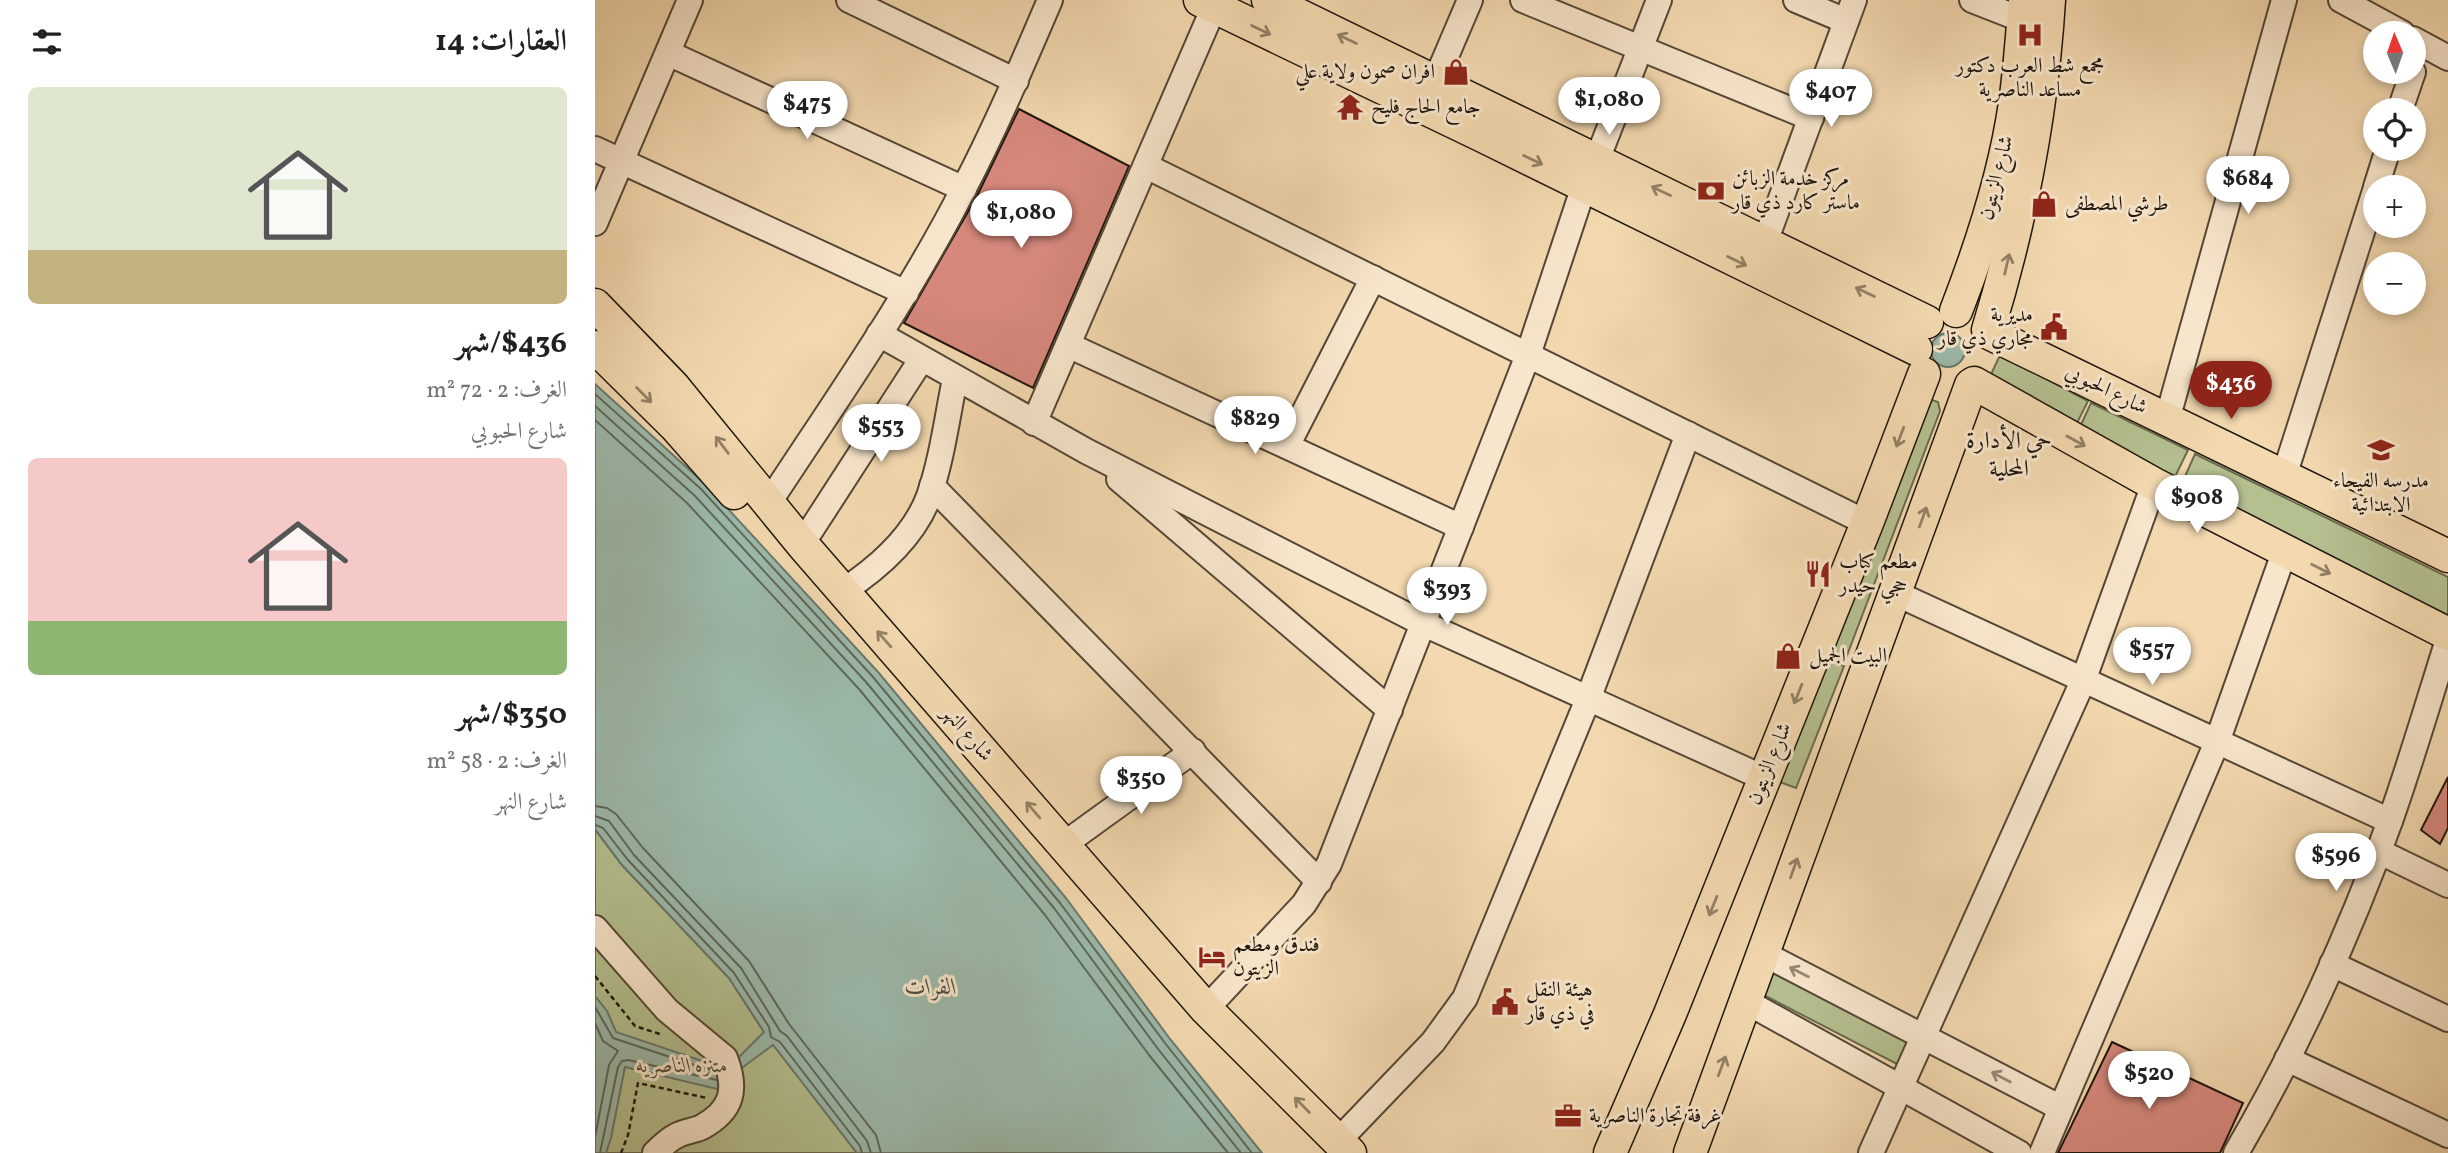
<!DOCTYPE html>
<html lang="ar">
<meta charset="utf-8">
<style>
:root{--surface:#fff;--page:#f6f6f6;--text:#202124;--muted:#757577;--accent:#8f2418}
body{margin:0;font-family:Vollkorn,Amiri,serif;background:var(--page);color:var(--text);direction:rtl;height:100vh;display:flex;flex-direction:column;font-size:26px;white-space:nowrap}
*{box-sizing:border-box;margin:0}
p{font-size:23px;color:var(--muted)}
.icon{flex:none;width:38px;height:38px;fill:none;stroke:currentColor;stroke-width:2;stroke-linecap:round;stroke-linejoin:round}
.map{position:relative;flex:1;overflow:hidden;direction:ltr}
.drawer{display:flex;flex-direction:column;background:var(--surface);width:595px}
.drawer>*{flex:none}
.needle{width:46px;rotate:358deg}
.fabs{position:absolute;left:1768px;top:21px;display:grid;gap:14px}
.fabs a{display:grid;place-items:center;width:63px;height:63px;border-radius:50%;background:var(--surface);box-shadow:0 4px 10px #0003;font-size:35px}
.price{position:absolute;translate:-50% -60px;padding:0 16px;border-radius:24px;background:#fff;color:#222;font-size:23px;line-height:46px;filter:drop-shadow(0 2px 4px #0008)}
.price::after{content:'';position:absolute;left:50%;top:42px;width:21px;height:16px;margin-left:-10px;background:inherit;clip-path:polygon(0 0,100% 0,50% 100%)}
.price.current{background:var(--accent);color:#fff}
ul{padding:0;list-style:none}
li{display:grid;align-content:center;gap:14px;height:371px;padding:0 28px}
li span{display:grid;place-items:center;height:217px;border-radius:10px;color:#555}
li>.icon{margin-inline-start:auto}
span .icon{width:126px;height:126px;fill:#fffc;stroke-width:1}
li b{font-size:30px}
h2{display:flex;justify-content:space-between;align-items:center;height:84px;padding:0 28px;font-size:30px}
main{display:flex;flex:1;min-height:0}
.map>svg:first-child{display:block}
</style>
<main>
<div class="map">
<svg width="1853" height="1153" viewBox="0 0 1853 1153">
<rect width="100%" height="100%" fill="#f4d9b0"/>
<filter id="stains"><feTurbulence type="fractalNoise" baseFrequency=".00286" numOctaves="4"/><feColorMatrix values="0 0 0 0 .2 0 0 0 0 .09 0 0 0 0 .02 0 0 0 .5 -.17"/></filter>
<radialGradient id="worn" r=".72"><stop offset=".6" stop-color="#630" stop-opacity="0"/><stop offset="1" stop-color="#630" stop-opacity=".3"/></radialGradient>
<g fill="#b5c090" stroke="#6a6b4e" stroke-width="2">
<polygon points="1405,355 1493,401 1479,429 1391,385"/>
<polygon points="1334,399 1343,402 1345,411 1251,658 1232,649"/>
<polygon points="1496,403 1593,450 1578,481 1483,431"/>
<polygon points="1600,454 1853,577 1853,615 1587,483"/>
<polygon points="1229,657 1249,666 1201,788 1182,781"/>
<polygon points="0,829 27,865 134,978 169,1032 262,1153 0,1153"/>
<polygon points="1175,964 1316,1033 1304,1065 1161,991"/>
</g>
<g fill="#9cbaab" stroke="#6a786c" stroke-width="2">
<circle cx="1353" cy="350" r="17"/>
<polygon points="0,384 111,485 283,672 471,898 575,1039 667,1153 262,1153 178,1045 140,1073 122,1089 30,1067 16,1138 11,1153 0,1153 0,996 12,1011 21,1032 128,1068 137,1064 169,1032 134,978 27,865 0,829"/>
</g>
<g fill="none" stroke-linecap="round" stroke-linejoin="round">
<g stroke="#5d685c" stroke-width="2">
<polyline points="0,394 106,489 278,677 465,903 570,1043 657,1153"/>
<polyline points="0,406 100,496 271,682 459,908 563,1049 646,1153"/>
<polyline points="0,420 92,503 264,689 450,915 554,1055 633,1153"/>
<polyline points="0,806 12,808 21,814 48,848 154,961 194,1024 281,1135 286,1153"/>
<polyline points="0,816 14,821 39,855 146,968 185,1031 192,1036 272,1141 276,1153"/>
<polyline points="0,825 8,828 33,860 139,973 174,1027 176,1037 185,1042 265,1146 267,1153"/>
<polyline points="0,1007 18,1038 120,1072"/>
<polyline points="0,1023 8,1041 23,1051 14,1065 0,1137"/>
<polyline points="5,1153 23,1067 27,1061 33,1060 122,1080"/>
</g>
</g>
<g fill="#d6887c" stroke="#1e160d" stroke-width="2">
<polygon points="424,109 534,166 438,388 309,323 382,196"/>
<polygon points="1853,777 1853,828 1845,844 1826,830"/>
<polygon points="1517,1042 1648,1103 1625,1153 1463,1153"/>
</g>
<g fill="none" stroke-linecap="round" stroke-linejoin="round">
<defs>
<g id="minor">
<polyline points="254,0 421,81"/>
<polyline points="928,0 1216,118"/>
<polyline points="1201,0 1251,21"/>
<polyline points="1377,0 1428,20"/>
<polyline points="1746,0 1807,33"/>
<polyline points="1818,39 1853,58"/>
<polyline points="73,53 369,189"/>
<polyline points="840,82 875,0"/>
<polyline points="1805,110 1818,72"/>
<polyline points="0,149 311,293"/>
<polyline points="1002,160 1064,0"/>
<polyline points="551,166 1272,523"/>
<polyline points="1781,187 1793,149"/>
<polyline points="0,223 95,0"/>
<polyline points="1170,242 1259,0"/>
<polyline points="284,334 491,451 829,624 1169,778"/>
<polyline points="473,345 866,527"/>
<polyline points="1572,420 1689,0"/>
<polyline points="439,423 619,7"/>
<polyline points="692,446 778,278"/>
<polyline points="1689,476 1780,191"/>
<polyline points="524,479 795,710"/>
<polyline points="337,486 724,882"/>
<path d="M173 504C241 400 313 298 369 188 401 127 428 63 455 0"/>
<polyline points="207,544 326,360"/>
<path d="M248 591C283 568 319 537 334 496 347 459 352 418 360 379"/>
<polyline points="1300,593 1795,821"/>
<polyline points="468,845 598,751"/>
<polyline points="1783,851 1853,885"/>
<path d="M0 928 72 1010 130 1058C142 1089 138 1110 107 1127 99 1131 89 1131 81 1136 73 1140 66 1147 60 1153"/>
<polyline points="1167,953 1466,1108"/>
<polyline points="1737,964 1853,1019"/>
<polyline points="1150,1001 1424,1153"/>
<polyline points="611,1009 709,904 734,864 933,355 989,186"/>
<polyline points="1692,1059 1853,1135"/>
<polyline points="743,1141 838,1042 870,998 993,699 1093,434"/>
<polyline points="1276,1153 1488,681 1559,484"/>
<polyline points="1447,1153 1622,742 1690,550"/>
<path d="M1641 1153C1701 1051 1755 933 1795 821 1816 762 1834 700 1853 640"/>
</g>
<g id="major">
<polyline points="605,0 886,135 1321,349"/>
<polyline points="673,0 1332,322"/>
<polyline points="0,305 79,387 207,544 611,1009 755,1153"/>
<path d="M1361 311C1387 244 1410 174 1420 103 1425 69 1427 34 1430 0"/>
<path d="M1393 330C1426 222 1447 113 1454 0"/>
<polyline points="1396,334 1853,556"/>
<polyline points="0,347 80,426 139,493"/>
<polyline points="1379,383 1559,484 1853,634"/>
<polyline points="1015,1153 1075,1014 1272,523 1329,374"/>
<polyline points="1095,1153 1376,385"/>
</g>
</defs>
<use href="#minor" stroke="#544736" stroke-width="28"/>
<use href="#major" stroke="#1e160d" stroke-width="35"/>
<g stroke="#1e160d" stroke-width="2.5" stroke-dasharray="5 3.5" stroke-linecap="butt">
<polyline points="0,976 40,1026 68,1035"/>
<polyline points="26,1153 33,1135 43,1083 112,1098"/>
</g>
<use href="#minor" stroke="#f8e6cc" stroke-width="24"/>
<use href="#major" stroke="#f4d9b0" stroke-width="32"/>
</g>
<defs><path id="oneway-shaft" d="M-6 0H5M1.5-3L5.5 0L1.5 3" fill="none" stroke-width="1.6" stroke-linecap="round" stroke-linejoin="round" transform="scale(1.75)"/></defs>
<g stroke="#948167">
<use href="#oneway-shaft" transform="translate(666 30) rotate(26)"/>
<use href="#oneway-shaft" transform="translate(752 39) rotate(-154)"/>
<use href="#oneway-shaft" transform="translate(938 160) rotate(26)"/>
<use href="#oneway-shaft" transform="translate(1066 191) rotate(-154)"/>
<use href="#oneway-shaft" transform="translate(1142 261) rotate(26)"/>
<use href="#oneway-shaft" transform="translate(1412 264) rotate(-77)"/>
<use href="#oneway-shaft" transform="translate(1270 292) rotate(-154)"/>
<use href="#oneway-shaft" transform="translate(49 395) rotate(45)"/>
<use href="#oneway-shaft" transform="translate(1305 437) rotate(111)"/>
<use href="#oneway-shaft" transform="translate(1481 441) rotate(29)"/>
<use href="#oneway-shaft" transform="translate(127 445) rotate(-127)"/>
<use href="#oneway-shaft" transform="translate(1328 517) rotate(-70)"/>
<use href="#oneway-shaft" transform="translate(1726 569) rotate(27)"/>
<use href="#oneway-shaft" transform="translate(289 639) rotate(-131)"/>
<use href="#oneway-shaft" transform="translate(1203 694) rotate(112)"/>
<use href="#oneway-shaft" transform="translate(438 810) rotate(-131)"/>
<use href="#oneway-shaft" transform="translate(1199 868) rotate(-70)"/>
<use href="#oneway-shaft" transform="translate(1118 906) rotate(112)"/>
<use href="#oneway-shaft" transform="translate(1127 1066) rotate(-69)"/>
<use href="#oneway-shaft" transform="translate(707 1105) rotate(-135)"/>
</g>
<g stroke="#968876">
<use href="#oneway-shaft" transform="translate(1204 972) rotate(-153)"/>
<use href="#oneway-shaft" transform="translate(1406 1077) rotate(-152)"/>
</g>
<defs>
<symbol id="hospital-bare" viewBox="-9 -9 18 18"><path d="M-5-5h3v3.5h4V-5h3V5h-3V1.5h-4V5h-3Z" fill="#8f2418" stroke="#f8e6cc" stroke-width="2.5" paint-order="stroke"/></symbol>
<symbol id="shop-bare" viewBox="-9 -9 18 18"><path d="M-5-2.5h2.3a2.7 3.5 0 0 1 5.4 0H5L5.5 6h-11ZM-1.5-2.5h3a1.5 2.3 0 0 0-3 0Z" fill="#8f2418" stroke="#f8e6cc" stroke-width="2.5" paint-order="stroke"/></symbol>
<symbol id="temple-bare" viewBox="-9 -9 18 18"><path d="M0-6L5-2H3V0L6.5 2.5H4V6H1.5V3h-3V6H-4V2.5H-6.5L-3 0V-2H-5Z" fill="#8f2418" stroke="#f8e6cc" stroke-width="2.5" paint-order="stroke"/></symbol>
<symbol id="bank-bare" viewBox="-9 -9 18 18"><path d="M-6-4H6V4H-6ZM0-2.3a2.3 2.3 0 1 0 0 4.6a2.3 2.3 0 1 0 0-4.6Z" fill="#8f2418" stroke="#f8e6cc" stroke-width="2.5" paint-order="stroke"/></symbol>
<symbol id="civic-bare" viewBox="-9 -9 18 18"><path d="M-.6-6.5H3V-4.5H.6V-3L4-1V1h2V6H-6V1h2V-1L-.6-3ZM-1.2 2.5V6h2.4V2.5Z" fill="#8f2418" stroke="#f8e6cc" stroke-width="2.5" paint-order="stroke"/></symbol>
<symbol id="school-bare" viewBox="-9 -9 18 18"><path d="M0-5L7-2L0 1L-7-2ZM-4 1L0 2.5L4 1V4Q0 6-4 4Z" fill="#8f2418" stroke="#f8e6cc" stroke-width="2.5" paint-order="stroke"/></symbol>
<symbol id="restaurant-bare" viewBox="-9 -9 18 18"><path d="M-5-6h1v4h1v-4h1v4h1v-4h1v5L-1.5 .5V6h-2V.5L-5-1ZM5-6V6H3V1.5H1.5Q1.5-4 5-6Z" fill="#8f2418" stroke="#f8e6cc" stroke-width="2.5" paint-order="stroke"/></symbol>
<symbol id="hotel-bare" viewBox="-9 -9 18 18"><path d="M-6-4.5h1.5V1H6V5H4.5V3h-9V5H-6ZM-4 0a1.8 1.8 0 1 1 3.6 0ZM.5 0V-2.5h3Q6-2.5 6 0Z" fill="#8f2418" stroke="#f8e6cc" stroke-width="2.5" paint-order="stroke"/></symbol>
<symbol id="office-bare" viewBox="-9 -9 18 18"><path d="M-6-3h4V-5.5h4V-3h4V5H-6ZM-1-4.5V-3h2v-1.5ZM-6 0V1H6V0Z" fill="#8f2418" stroke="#f8e6cc" stroke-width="2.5" paint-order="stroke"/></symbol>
</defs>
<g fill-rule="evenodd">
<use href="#hospital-bare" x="1416" y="16" width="38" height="38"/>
<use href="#shop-bare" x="842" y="53" width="38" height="38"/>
<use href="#temple-bare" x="736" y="88" width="38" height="38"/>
<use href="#bank-bare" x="1097" y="172" width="38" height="38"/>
<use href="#shop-bare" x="1430" y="185" width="38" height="38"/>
<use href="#civic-bare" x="1440" y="308" width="38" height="38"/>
<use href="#school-bare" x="1767" y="431" width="38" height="38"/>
<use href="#restaurant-bare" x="1204" y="555" width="38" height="38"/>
<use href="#shop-bare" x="1174" y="637" width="38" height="38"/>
<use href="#hotel-bare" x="598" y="938" width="38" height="38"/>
<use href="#civic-bare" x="891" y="983" width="38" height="38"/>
<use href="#office-bare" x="954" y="1097" width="38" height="38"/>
</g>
<g text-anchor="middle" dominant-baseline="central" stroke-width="6" stroke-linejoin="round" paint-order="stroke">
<g font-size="21" fill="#1e160d" stroke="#f8e6cc" text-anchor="start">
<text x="1435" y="66" text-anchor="middle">مجمع شط العرب دكتور<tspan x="1435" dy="24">مساعد الناصرية</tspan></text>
<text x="840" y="72" text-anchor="end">افران صمون ولاية علي</text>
<text x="776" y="107">جامع الحاج فليح</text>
<text x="1137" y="179">مركز خدمة الزبائن<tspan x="1137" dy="24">ماستر كارد ذي قار</tspan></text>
<text x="1470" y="204">طرشي المصطفى</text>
<text x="1438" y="315" text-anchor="end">مديرية<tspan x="1438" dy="24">مجاري ذي قار</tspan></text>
<text x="1786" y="481" text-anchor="middle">مدرسه الفيحاء<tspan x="1786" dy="24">الابتدائية</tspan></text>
<text x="1244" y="562">مطعم كباب<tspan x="1244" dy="24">حجي حيدر</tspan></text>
<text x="1214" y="656">البيت الجميل</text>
<text x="638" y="945">فندق ومطعم<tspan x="638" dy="24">الزيتون</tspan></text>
<text x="931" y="990">هيئة النقل<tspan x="931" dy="24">في ذي قار</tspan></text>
<text x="994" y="1116">غرفة تجارة الناصرية</text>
</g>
<g font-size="21" fill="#1e160d" stroke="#f8e6cc">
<text transform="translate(1402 178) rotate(-76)">شارع الزيتون</text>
<text transform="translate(1511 390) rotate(26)">شارع الحبوبي</text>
<text transform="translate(372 734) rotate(49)">شارع النهر</text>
<text transform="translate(1175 764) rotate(-68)">شارع الزيتون</text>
</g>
<g font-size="21" font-style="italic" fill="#53523b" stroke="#f8e6cc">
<text x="87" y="1066">متنزه الناصريه</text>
</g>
<g font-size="23" font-style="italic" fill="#4a4f44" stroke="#f8e6cc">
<text x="336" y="988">الفرات</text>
</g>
<g font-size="24" fill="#1e160d" stroke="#f8e6cc">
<text x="1414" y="442">حي الأدارة<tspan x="1414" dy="28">المحلية</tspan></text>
</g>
</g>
<rect width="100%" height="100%" filter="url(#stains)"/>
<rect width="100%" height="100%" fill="url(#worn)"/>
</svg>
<div class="fabs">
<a><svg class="needle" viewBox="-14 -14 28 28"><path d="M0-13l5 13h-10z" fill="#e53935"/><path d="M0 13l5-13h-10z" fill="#757577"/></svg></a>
<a><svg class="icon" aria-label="locate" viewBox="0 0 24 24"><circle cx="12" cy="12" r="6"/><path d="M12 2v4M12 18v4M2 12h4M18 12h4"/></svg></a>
<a>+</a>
<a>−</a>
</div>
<b class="price" style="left:1236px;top:129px">$407</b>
<b class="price" style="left:1014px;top:137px">$1,080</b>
<b class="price" style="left:212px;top:141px">$475</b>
<b class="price" style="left:1653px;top:216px">$684</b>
<b class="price" style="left:426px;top:250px">$1,080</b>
<b class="price current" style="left:1636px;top:421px">$436</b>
<b class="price" style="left:660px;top:456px">$829</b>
<b class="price" style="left:286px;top:464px">$553</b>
<b class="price" style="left:1602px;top:535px">$908</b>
<b class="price" style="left:852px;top:627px">$393</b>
<b class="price" style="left:1557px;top:687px">$557</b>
<b class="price" style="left:546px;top:816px">$350</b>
<b class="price" style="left:1741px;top:893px">$596</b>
<b class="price" style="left:1554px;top:1111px">$520</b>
</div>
<section class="drawer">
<h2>العقارات: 14<svg class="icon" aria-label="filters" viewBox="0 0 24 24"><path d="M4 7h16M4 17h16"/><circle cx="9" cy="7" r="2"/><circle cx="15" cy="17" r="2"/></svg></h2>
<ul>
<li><span style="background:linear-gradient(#dfe7d0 75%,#c2b280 0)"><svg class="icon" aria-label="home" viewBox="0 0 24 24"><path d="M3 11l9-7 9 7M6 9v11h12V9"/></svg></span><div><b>$436/شهر</b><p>الغرف: 2 · 72 m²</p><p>شارع الحبوبي</p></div></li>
<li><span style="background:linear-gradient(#f6c9c9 75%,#8fb573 0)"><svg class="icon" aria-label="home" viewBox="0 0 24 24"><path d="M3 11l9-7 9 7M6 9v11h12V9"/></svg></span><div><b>$350/شهر</b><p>الغرف: 2 · 58 m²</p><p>شارع النهر</p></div></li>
</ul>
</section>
</main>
